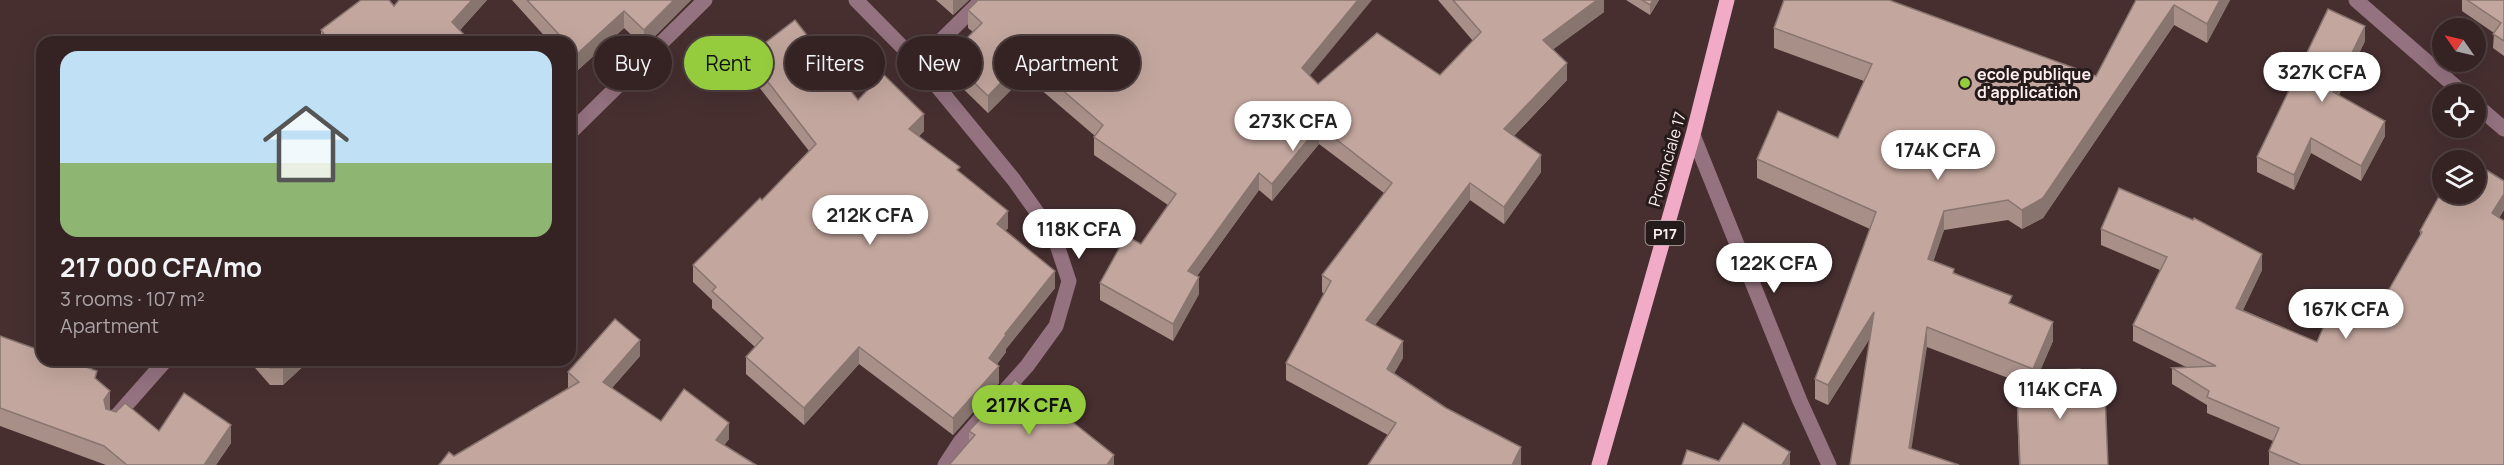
<!DOCTYPE html>
<meta charset="utf-8">
<style>
:root{--surface:#352324;--page:#3d2b2c;--text:#f1f3f6;--muted:#aaa4a6;--line:#4f4041;--accent:#94cc3d}
body{margin:0;font-family:Manrope,sans-serif;background:var(--page);color:var(--text);height:100vh;display:flex;flex-direction:column;font-size:22px;white-space:nowrap}
*{box-sizing:border-box;margin:0}
p{font-size:20px;color:var(--muted)}
.icon{flex:none;width:33px;height:33px;fill:none;stroke:currentColor;stroke-width:2;stroke-linecap:round;stroke-linejoin:round}
.map{position:relative;flex:1;overflow:hidden}
.side{position:absolute;left:36px;top:36px;width:540px;height:330px;display:flex;flex-direction:column;background:var(--surface);border-radius:18px;box-shadow:0 6px 24px #0002,0 0 0 2px var(--line)}
.side>*{flex:none}
.hud{position:absolute;left:594px;top:36px;width:570px;height:54px;display:flex;gap:12px}
.needle{width:39px;rotate:304deg}
.buttons{position:absolute;left:2432px;top:18px;display:grid;gap:12px}
.buttons a{display:grid;place-items:center;width:54px;height:54px;border-radius:50%;background:var(--surface);box-shadow:0 6px 24px #0002,0 0 0 2px var(--line);font-size:30px}
.price{position:absolute;translate:-50% -51px;padding:0 14px;border-radius:21px;background:#fff;color:#222;font-size:20px;line-height:39px;filter:drop-shadow(0 2px 3px #0008)}
.price::after{content:'';position:absolute;left:50%;top:36px;width:18px;height:14px;margin-left:-9px;background:inherit;clip-path:polygon(0 0,100% 0,50% 100%)}
.price.active{background:var(--accent);color:#111}
ul{padding:0;list-style:none}
li{display:grid;align-content:center;gap:12px;height:318px;padding:0 24px}
li span{display:grid;place-items:center;height:186px;border-radius:18px;color:#555}
li>.icon{margin-inline-start:auto}
span .icon{width:108px;height:108px;fill:#fffc;stroke-width:1}
li b{font-size:26px}
.tag{padding:0 21px;border-radius:27px;background:var(--surface);box-shadow:0 6px 24px #0002,0 0 0 2px var(--line);font-size:21px;line-height:54px}
.tag.active{background:var(--accent);color:#111}
.map>svg:first-child{display:block}
</style>
<div class="map">
<svg width="2504" height="465" viewBox="0 0 2504 465">
<rect width="100%" height="100%" fill="#472f30"/>
<g fill="none" stroke-linecap="round" stroke-linejoin="round">
<g stroke="#94727f" stroke-width="15">
<polyline points="856,0 918,63 1014,180 1054,236 1069,281 1056,326 1027,366 1001,395"/>
<polyline points="2356,0 2464,94"/>
<polyline points="918,63 982,0"/>
<polyline points="2475,104 2504,129"/>
<polyline points="570,133 705,0"/>
<polyline points="1693,135 1800,401 1829,465"/>
<polyline points="113,420 166,360"/>
<polyline points="945,465 960,442 981,418"/>
</g>
<polyline stroke="#f1abc6" stroke-width="15" points="1599,465 1693,135 1727,0"/>
</g>
<g fill="#a89088">
<polygon points="487,0 460,30 471,42 321,42 321,30 394,6"/>
<polygon points="512,0 691,0 644,47 624,28 577,71 570,63 570,42 550,42"/>
<polygon points="936,0 969,0 953,15"/>
<polygon points="1438,0 1604,0 1604,12 1553,49 1567,80 1514,136 1541,172 1504,224 1470,200 1375,325 1403,358 1394,373 1446,408 1388,435 1286,380 1286,363 1324,294 1322,292 1322,275 1384,193 1319,144 1272,201 1259,190 1197,276 1199,294 1173,341 1100,300 1100,283 1141,244 1168,205 1094,155 1094,137 1095,136 1025,76 988,113 948,74 948,57 973,32 968,28 968,10 1310,76 1318,84 1440,75 1473,41"/>
<polygon points="1626,0 1659,0 1650,15"/>
<polygon points="2136,0 2230,0 2207,43 2174,25 2043,218 2022,229 2008,220 1944,230 1933,261 2012,304 2053,341 2040,370 2081,396 2108,465 2019,465 2016,381 1927,347 1850,465 1870,338 1828,405 1815,399 1815,379 1870,229 1757,178 1757,159 1838,138 1864,81 1774,48 1774,28 2096,76"/>
<polygon points="2462,0 2504,0 2504,56 2493,48 2494,33 2462,11"/>
<polygon points="2365,41 2339,95 2385,136 2361,181 2311,153 2294,190 2257,172 2257,157"/>
<polygon points="748,56 858,100 924,131 919,136 960,172 1008,228 1005,231 1055,288 1006,349 1006,352 997,364 999,383 953,435 859,364 804,425 746,374 746,357 755,347 712,308 712,300 693,282 693,265 762,200 809,151 748,73"/>
<polygon points="2504,210 2499,218 2504,465 2269,465 2269,451 2273,441 2207,413 2207,405 2172,384 2172,368 2186,367 2133,341 2133,325 2160,270 2101,245 2101,229 2262,270 2243,310 2317,342 2372,319 2420,236 2420,231"/>
<polygon points="0,336 97,381 110,409 109,410 159,431 231,443 216,465 106,465 0,426"/>
<polygon points="640,356 612,388 661,421 729,439 724,445 568,388 568,372"/>
<polygon points="248,360 310,360 283,385 270,385"/>
<polygon points="969,431 1114,465 969,442"/>
</g>
<g fill="#88756f">
<polygon points="472,0 487,0 452,39 452,22"/>
<polygon points="674,0 691,0 644,47 644,30"/>
<polygon points="953,0 969,0 953,15"/>
<polygon points="1358,0 1372,0 1302,85 1302,68"/>
<polygon points="1597,0 1604,0 1604,12 1543,57 1543,40"/>
<polygon points="1653,0 1659,0 1650,15 1650,5"/>
<polygon points="2220,0 2230,0 2207,43 2207,24"/>
<polygon points="2174,5 2174,25 2043,218 2022,229 2022,210"/>
<polygon points="624,11 624,28 577,71 577,54"/>
<polygon points="2365,26 2365,41 2333,107 2333,92"/>
<polygon points="1025,58 1025,76 988,113 988,96"/>
<polygon points="1567,63 1567,80 1504,146 1504,129"/>
<polygon points="924,114 924,131 909,146 909,129"/>
<polygon points="2385,121 2385,136 2361,181 2361,166"/>
<polygon points="1319,126 1319,144 1272,201 1272,184"/>
<polygon points="2311,138 2311,153 2294,190 2294,175"/>
<polygon points="1541,155 1541,172 1504,224 1504,207"/>
<polygon points="1259,173 1259,190 1188,288 1188,271"/>
<polygon points="1470,183 1470,200 1366,337 1366,320"/>
<polygon points="2504,194 2504,210 2492,230 2492,213"/>
<polygon points="1008,211 1008,228 997,241 997,224"/>
<polygon points="1944,211 1944,230 1928,278 1928,259"/>
<polygon points="2262,254 2262,270 2236,324 2236,308"/>
<polygon points="1055,271 1055,288 1006,349 1006,352 989,375 989,358 1005,334"/>
<polygon points="1199,277 1199,294 1173,341 1173,324"/>
<polygon points="1874,312 1874,332 1828,405 1828,385"/>
<polygon points="2053,322 2053,341 2033,388 2033,369"/>
<polygon points="1927,327 1927,347 1909,465 1909,448"/>
<polygon points="640,340 640,356 603,398 603,382"/>
<polygon points="1403,341 1403,358 1387,386 1387,369"/>
<polygon points="859,347 859,364 804,425 804,408"/>
<polygon points="292,360 310,360 283,385 283,368"/>
<polygon points="999,366 999,383 953,435 953,418"/>
<polygon points="110,391 110,409 104,418 104,400"/>
<polygon points="729,423 729,439 716,456 716,440"/>
<polygon points="231,425 231,443 216,465 204,465"/>
<polygon points="1521,447 1521,465 1512,465"/>
<polygon points="1790,452 1790,465 1782,465"/>
<polygon points="1114,455 1114,465 1107,465"/>
</g>
<g fill="#c3a79e" stroke="#88756f" stroke-width="1.5">
<polygon points="361,0 389,0 394,6 399,0 472,0 452,22 471,42 330,42 321,30"/>
<polygon points="527,0 674,0 644,30 624,11 577,54 570,47 570,42 566,42"/>
<polygon points="978,0 1358,0 1302,68 1318,84 1377,33 1440,75 1481,32 1453,0 1597,0 1543,40 1567,63 1504,129 1541,155 1504,207 1470,183 1366,320 1403,341 1387,369 1446,408 1521,447 1512,465 1368,465 1396,423 1286,363 1331,281 1322,275 1392,183 1319,126 1272,184 1259,173 1188,271 1199,277 1173,324 1100,283 1126,236 1141,244 1176,194 1094,137 1103,125 1025,58 988,96 948,57 982,23 968,10"/>
<polygon points="1642,0 1653,0 1650,5"/>
<polygon points="1784,0 1889,0 2096,76 2136,0 2220,0 2207,24 2174,5 2043,198 2022,210 2008,200 1944,211 1928,259 1954,269 1953,273 2012,296 2009,303 2053,322 2033,369 1927,327 1909,448 1959,465 1850,465 1874,312 1828,385 1815,379 1876,212 1757,159 1778,111 1838,138 1872,64 1774,28"/>
<polygon points="2467,0 2504,0 2504,41 2493,34 2501,23"/>
<polygon points="2328,9 2365,26 2333,92 2385,121 2361,166 2311,138 2294,175 2257,157"/>
<polygon points="795,20 858,100 883,74 924,114 909,129 960,167 957,170 1008,211 997,224 1055,271 1005,334 1006,335 989,358 999,366 953,418 859,347 804,408 746,357 763,338 712,291 716,287 693,265 760,198 762,200 816,144 748,56"/>
<polygon points="2464,156 2471,160 2461,160"/>
<polygon points="2475,163 2504,181 2504,194 2492,213 2504,221 2504,465 2301,465 2269,451 2279,428 2207,397 2209,391 2172,368 2216,366 2133,325 2167,257 2101,229 2119,188 2193,220 2194,218 2262,254 2236,308 2317,342 2334,302 2372,319 2422,232 2420,231 2442,191 2442,194 2475,194"/>
<polygon points="615,319 640,340 603,382 661,421 684,389 729,423 716,440 756,465 439,465 449,452 454,456 579,382 568,372"/>
<polygon points="0,336 42,351 42,360 67,360 97,371 95,378 110,391 104,400 106,409 116,412 125,403 159,431 184,393 231,425 204,465 127,465 104,446 0,408"/>
<polygon points="263,360 292,360 283,368 270,368"/>
<polygon points="2080,369 2081,396 2105,394 2108,465 2020,465 2016,372"/>
<polygon points="1015,380 1045,403 1046,401 1114,455 1107,465 949,465 975,435 969,431"/>
<polygon points="1743,423 1790,452 1782,465 1682,465 1687,450 1719,461"/>
</g>
<circle fill="#94cc3d" stroke="#261b1b" stroke-width="2" cx="1965" cy="83" r="6"/>
<g text-anchor="middle" dominant-baseline="central" stroke-width="6" stroke-linejoin="round" paint-order="stroke">
<rect fill="#261b1b" stroke="#bdafaf" stroke-width="1.5" x="1645.5" y="221" width="39" height="24" rx="4.5"/>
<g font-size="15" font-weight="bold" fill="#feeeee">
<text x="1665" y="233">P17</text>
</g>
<g font-size="16" font-weight="bold" fill="#feeeee" stroke="#261b1b" text-anchor="start">
<text x="1977" y="74">ecole publique<tspan x="1977" dy="18">d'application</tspan></text>
</g>
<g font-size="16" fill="#feeeee" stroke="#261b1b">
<text transform="translate(1667 159) rotate(-74)">Provinciale 17</text>
</g>
</g>
</svg>
<div class="buttons">
<a><svg class="needle" viewBox="-14 -14 28 28"><path d="M0-13l5 13h-10z" fill="#e53935"/><path d="M0 13l5-13h-10z" fill="#aaa4a6"/></svg></a>
<a><svg class="icon" aria-label="locate" viewBox="0 0 24 24"><circle cx="12" cy="12" r="6"/><path d="M12 2v4M12 18v4M2 12h4M18 12h4"/></svg></a>
<a><svg class="icon" aria-label="layers" viewBox="0 0 24 24"><path d="M12 4l9 5-9 5-9-5zM3 14l9 5 9-5"/></svg></a>
</div>
<b class="price" style="left:2322px;top:103px">327K CFA</b>
<b class="price" style="left:1293px;top:152px">273K CFA</b>
<b class="price" style="left:1938px;top:181px">174K CFA</b>
<b class="price" style="left:870px;top:246px">212K CFA</b>
<b class="price" style="left:1079px;top:260px">118K CFA</b>
<b class="price" style="left:1774px;top:294px">122K CFA</b>
<b class="price" style="left:2346px;top:340px">167K CFA</b>
<b class="price" style="left:2060px;top:420px">114K CFA</b>
<b class="price active" style="left:1029px;top:436px">217K CFA</b>
<div class="hud">
<a class="tag">Buy</a>
<a class="tag active">Rent</a>
<a class="tag">Filters</a>
<a class="tag">New</a>
<a class="tag">Apartment</a>
</div>
<section class="side">
<ul>
<li><span style="background:linear-gradient(#bfe0f5 60%,#8fb573 0)"><svg class="icon" aria-label="home" viewBox="0 0 24 24"><path d="M3 11l9-7 9 7M6 9v11h12V9"/></svg></span><div><b>217 000 CFA/mo</b><p>3 rooms · 107 m²</p><p>Apartment</p></div></li>
</ul>
</section>
</div>
